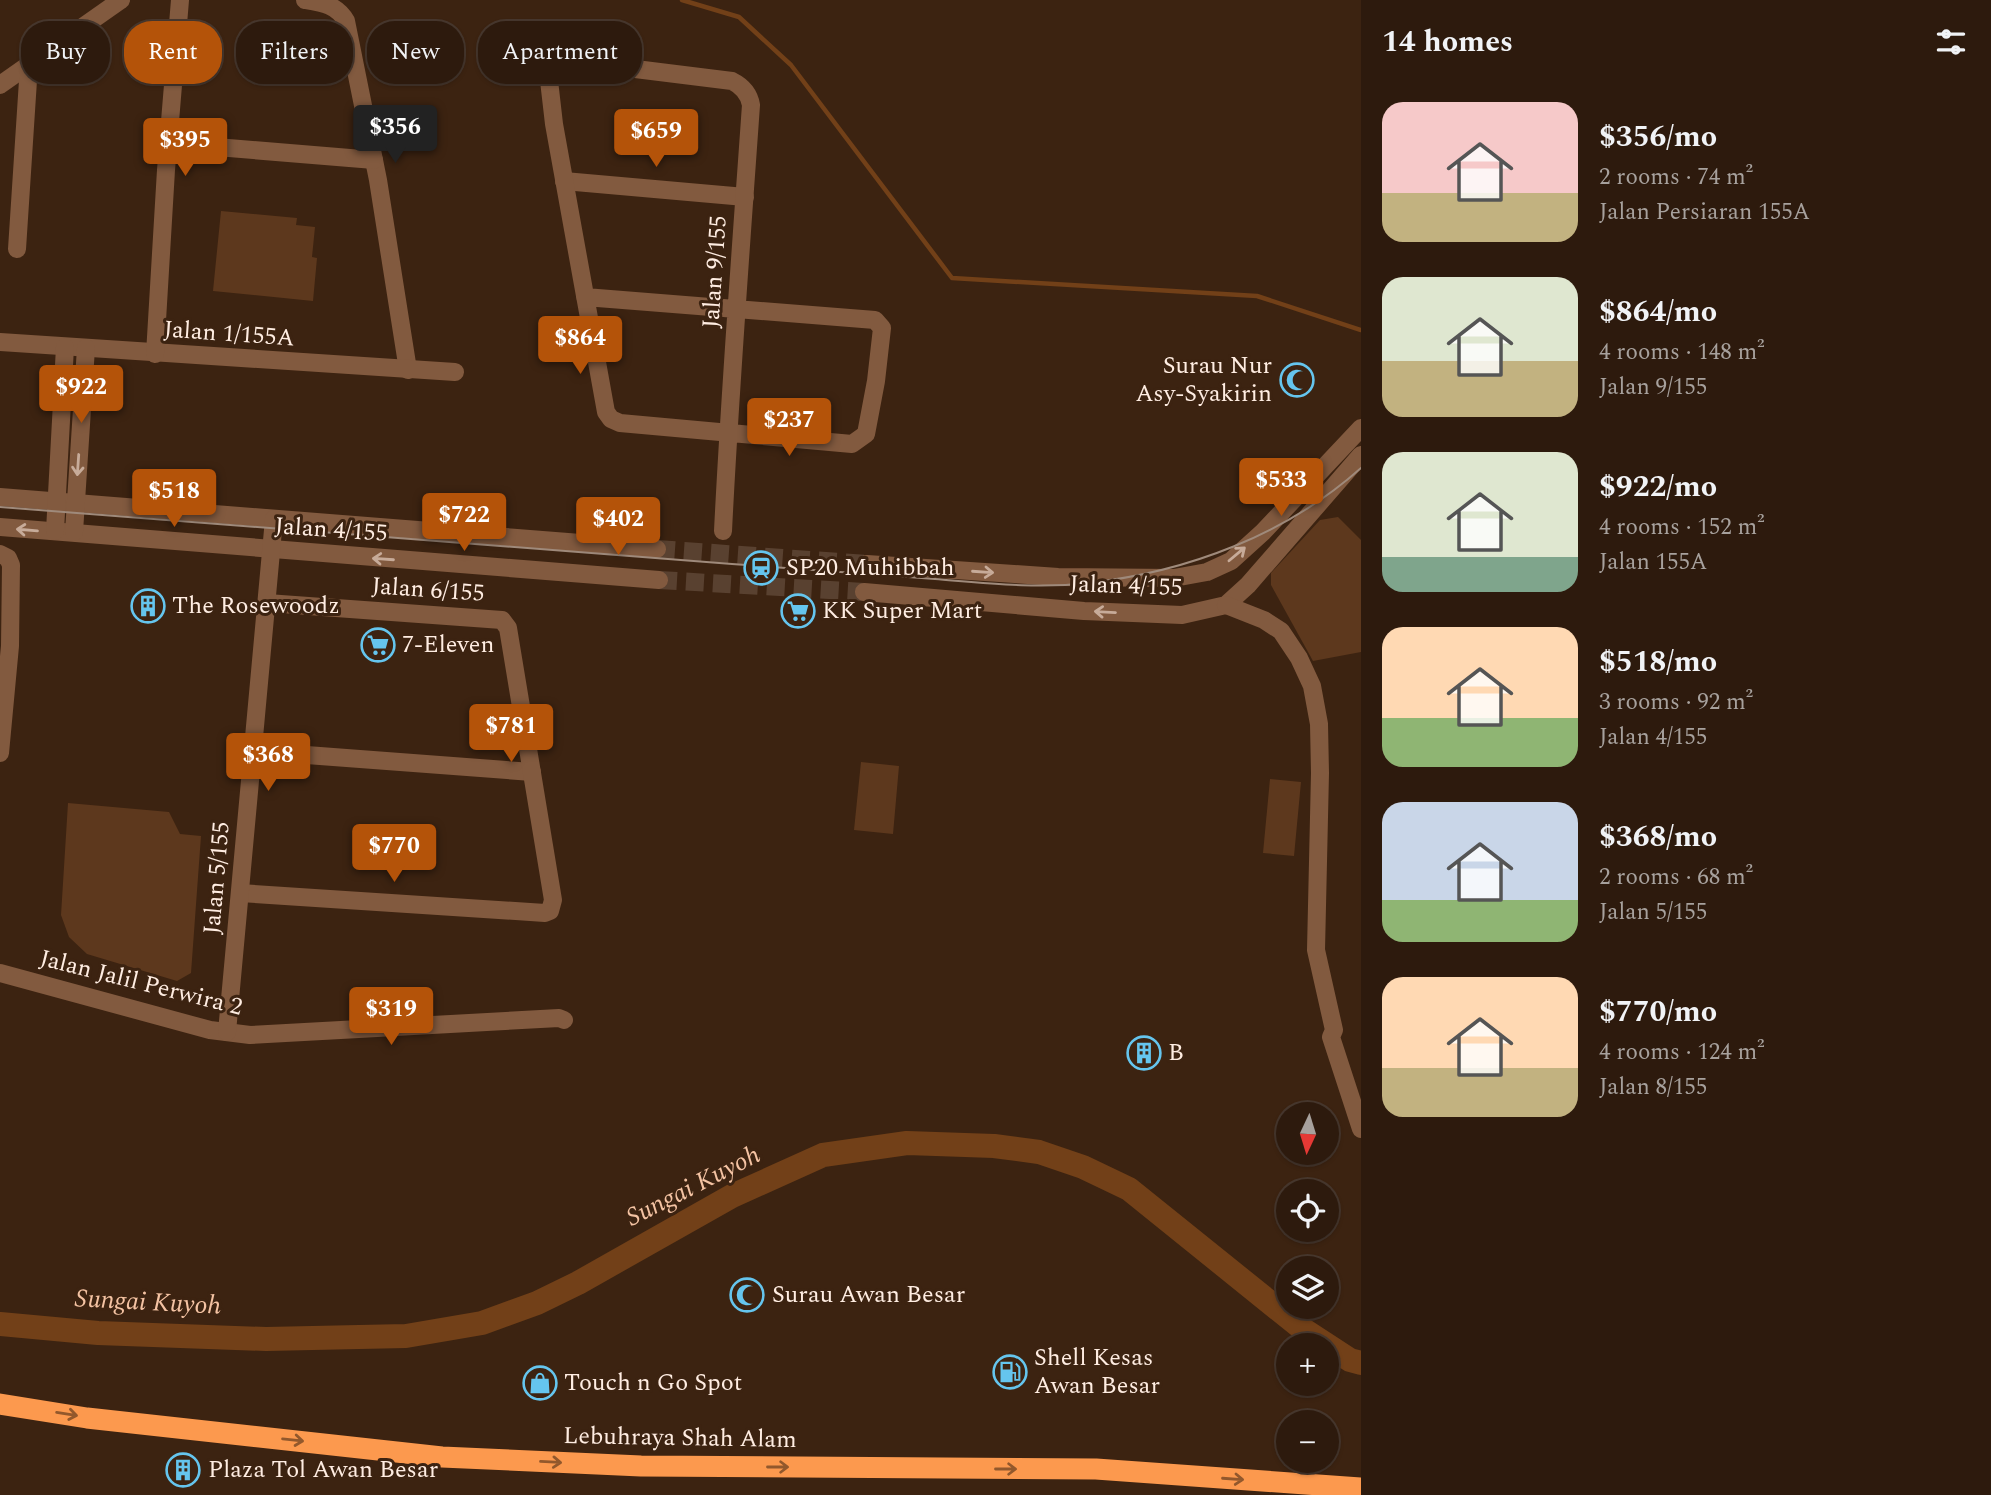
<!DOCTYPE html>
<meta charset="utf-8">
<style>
:root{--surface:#2d1a0d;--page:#39271b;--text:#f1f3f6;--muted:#a7a19d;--line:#48382e;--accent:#b45309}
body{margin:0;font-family:Spectral,serif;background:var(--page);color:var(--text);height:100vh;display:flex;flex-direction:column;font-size:26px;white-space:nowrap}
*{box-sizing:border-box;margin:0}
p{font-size:23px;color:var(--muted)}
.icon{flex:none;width:38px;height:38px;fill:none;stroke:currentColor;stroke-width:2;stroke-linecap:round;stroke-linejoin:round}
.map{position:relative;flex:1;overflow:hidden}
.panel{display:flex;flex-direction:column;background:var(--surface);width:630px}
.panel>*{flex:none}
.banner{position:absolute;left:21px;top:21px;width:665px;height:63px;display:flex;gap:14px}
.needle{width:46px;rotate:184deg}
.controls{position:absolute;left:1276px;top:1102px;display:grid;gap:14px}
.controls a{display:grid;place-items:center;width:63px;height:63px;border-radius:50%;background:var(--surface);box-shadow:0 2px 5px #0004,0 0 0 2px var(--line);font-size:35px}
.price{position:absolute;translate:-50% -60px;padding:0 16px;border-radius:7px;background:var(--accent);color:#fff;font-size:23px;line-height:46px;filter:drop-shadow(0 2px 4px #0008)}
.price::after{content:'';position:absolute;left:50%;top:42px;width:21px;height:16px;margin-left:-10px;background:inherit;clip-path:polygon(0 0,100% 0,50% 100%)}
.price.selected{background:#222;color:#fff}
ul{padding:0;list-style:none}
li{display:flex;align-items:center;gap:21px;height:175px;padding:0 21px}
li span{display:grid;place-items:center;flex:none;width:196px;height:140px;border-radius:21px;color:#555}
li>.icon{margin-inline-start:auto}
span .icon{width:84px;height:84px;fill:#fffc;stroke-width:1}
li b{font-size:30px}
h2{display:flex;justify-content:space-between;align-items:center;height:84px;padding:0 21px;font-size:30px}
.chip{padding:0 24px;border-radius:28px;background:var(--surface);box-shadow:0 2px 5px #0004,0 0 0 2px var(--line);font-size:24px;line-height:63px}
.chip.selected{background:var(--accent);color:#fff}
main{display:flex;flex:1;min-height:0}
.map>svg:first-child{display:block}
</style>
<main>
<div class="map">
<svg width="1361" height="1495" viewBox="0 0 1361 1495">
<rect width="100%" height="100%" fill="#3c2311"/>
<g fill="#5d381d">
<polygon points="221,211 297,218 296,225 315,227 312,257 317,258 313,301 213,291"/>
<polygon points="1338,517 1361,540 1361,652 1313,661 1271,585 1271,573 1320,520"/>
<polygon points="861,762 899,766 893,834 854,830"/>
<polygon points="1270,779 1301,782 1294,856 1263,853"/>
<polygon points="68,803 169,812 180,834 201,836 191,973 177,981 87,954 69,937 61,915"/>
</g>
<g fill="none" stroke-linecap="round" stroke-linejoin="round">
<polyline stroke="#724018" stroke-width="4.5" points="682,0 739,17 791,65 952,278 1257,296 1361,330"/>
<polyline stroke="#724018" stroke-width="24" points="0,1324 98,1333 266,1339 406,1336 482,1323 537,1303 578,1283 732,1196 823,1155 907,1143 994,1146 1039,1152 1083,1167 1129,1189 1304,1330 1350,1360 1361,1363"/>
<g stroke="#594130" stroke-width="18" stroke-dasharray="18 9" stroke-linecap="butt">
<polyline points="657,549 867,564"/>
<polyline points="659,580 864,592"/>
</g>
<g stroke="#825a3f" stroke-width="18">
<path d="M305 0C323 3 337 5 346 21L378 180 408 370"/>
<polyline points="0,85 121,0"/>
<polyline points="168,143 374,160"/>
<polyline points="564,181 745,197"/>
<polyline points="17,249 29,65"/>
<path d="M585 297 875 320 882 328 876 381 866 434 852 444 620 423 611 419 606 412 554 124 547 63C555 57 569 60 579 62L732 81C742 86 749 93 751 105 741 247 730 389 723 531"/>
<polyline points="0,342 455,372"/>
<polyline points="155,354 166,170 180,0"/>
<polyline points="0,497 657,549"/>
<polyline points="0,527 659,580"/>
<polyline points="55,531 65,347"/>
<polyline points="74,532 86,348"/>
<polyline points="0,554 8,558 11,565 10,646 0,753"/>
<polyline points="867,564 1058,577 1174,578 1207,572 1231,561 1263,532 1361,428"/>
<polyline points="864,592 1084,611 1182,615 1226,605 1248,585 1361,455"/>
<polyline points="1226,605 1264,620 1281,631 1299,658 1312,686 1319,724 1320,773 1316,950 1334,1030 1331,1037 1361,1129"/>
<polyline points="253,751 532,772"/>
<polyline points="240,893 545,913 550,911 553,900 508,628 502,620 267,603"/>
<polyline points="0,973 210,1030 250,1035 559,1018 564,1020"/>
<polyline points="227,1032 274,519"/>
</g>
<polyline stroke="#fc994e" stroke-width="21" points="0,1404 87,1418 442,1457 641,1466 1096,1469 1361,1488"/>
<path stroke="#9f8a7b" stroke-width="2" d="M0 507C244 526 488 545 732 564 800 569 867 574 935 579 985 583 1037 589 1088 583 1187 572 1286 535 1361 468"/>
</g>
<defs><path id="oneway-shaft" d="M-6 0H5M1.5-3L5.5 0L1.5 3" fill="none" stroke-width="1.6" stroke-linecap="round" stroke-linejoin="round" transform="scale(1.75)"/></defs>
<g stroke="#c7ab99">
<use href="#oneway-shaft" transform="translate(78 465) rotate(94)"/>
<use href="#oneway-shaft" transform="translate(27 530) rotate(-175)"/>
<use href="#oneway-shaft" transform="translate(1237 554) rotate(-40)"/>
<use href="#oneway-shaft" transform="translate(383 559) rotate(-176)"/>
<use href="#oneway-shaft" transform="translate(983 572) rotate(4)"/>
<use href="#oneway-shaft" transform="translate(1105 612) rotate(-177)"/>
</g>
<g stroke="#92582c">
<use href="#oneway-shaft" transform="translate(67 1414) rotate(9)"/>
<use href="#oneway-shaft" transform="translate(293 1440) rotate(6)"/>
<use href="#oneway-shaft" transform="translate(551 1462) rotate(3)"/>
<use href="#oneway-shaft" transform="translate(778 1467)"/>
<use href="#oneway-shaft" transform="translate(1006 1469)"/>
<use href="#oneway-shaft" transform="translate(1233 1479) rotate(4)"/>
</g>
<defs>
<symbol id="mosque-ring" viewBox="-11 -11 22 22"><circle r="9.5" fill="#3c2311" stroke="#65c5ee" stroke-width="1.5"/><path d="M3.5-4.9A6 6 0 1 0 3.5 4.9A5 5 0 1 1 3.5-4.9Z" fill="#65c5ee"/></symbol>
<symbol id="station-ring" viewBox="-11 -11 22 22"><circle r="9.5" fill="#3c2311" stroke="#65c5ee" stroke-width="1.5"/><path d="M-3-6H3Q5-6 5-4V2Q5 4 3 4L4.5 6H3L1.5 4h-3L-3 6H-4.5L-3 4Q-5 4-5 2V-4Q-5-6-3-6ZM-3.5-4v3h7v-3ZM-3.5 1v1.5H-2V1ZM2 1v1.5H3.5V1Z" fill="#65c5ee"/></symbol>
<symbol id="building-ring" viewBox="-11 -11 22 22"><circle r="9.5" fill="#3c2311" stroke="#65c5ee" stroke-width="1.5"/><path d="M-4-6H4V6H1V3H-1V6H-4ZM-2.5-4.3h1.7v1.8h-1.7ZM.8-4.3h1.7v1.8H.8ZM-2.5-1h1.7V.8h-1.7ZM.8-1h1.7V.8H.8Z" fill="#65c5ee"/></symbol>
<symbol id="supermarket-ring" viewBox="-11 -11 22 22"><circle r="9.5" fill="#3c2311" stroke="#65c5ee" stroke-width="1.5"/><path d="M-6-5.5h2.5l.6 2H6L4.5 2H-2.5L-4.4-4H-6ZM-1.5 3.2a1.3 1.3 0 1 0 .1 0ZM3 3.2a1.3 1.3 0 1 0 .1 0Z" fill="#65c5ee"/></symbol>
<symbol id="fuel-ring" viewBox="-11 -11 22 22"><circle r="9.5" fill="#3c2311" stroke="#65c5ee" stroke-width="1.5"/><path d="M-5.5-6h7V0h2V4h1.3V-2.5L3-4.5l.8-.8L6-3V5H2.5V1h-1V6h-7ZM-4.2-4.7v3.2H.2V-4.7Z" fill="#65c5ee"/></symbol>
<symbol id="shop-ring" viewBox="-11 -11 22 22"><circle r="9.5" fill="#3c2311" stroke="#65c5ee" stroke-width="1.5"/><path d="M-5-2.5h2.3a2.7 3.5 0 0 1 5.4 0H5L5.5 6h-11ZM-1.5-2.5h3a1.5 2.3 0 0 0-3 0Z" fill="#65c5ee"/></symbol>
</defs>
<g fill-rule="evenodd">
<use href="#mosque-ring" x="1278" y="361" width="38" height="38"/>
<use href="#station-ring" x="742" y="549" width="38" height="38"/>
<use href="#building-ring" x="129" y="587" width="38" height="38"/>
<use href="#supermarket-ring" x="779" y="592" width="38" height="38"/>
<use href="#supermarket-ring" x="359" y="626" width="38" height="38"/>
<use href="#building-ring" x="1125" y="1034" width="38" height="38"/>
<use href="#mosque-ring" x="728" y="1276" width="38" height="38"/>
<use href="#fuel-ring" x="991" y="1353" width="38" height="38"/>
<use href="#shop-ring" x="521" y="1364" width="38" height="38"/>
<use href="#building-ring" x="164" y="1451" width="38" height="38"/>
</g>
<g text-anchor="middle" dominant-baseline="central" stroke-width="6" stroke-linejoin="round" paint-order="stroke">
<g font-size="24" fill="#ffede2" stroke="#3c2311">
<text transform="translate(715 272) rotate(-86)">Jalan 9/155</text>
<text transform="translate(229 334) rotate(4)">Jalan 1/155A</text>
<text transform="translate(331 530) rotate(4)">Jalan 4/155</text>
<text transform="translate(1126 586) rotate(2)">Jalan 4/155</text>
<text transform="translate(428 590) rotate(4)">Jalan 6/155</text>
<text transform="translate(217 878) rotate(-85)">Jalan 5/155</text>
<text transform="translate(141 983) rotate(14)">Jalan Jalil Perwira 2</text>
<text transform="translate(680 1438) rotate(1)">Lebuhraya Shah Alam</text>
</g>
<g font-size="24" fill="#ffede2" stroke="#3c2311" text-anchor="start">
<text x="1272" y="366" text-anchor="end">Surau Nur<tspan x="1272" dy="28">Asy-Syakirin</tspan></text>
<text x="786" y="568">SP20 Muhibbah</text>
<text x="172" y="606">The Rosewoodz</text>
<text x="822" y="611">KK Super Mart</text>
<text x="402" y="645">7-Eleven</text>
<text x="1168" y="1053">B</text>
<text x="772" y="1295">Surau Awan Besar</text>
<text x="1034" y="1358">Shell Kesas<tspan x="1034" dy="28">Awan Besar</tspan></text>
<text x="564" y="1383">Touch n Go Spot</text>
<text x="208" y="1470">Plaza Tol Awan Besar</text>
</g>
<g font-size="26" font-style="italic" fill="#f4c3a3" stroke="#3c2311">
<text transform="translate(693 1186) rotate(-27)">Sungai Kuyoh</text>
<text transform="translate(148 1302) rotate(3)">Sungai Kuyoh</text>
</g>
</g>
</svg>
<div class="controls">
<a><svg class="needle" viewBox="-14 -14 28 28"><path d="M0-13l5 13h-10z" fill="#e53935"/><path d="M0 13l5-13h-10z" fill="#a7a19d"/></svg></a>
<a><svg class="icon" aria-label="locate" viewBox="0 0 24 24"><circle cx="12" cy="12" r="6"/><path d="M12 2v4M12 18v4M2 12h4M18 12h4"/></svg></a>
<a><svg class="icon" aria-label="layers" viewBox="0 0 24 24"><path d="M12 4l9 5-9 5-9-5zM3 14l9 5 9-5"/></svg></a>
<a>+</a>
<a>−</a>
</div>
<b class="price selected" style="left:395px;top:165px">$356</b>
<b class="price" style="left:656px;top:169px">$659</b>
<b class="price" style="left:185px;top:178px">$395</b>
<b class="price" style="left:580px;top:376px">$864</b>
<b class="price" style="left:81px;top:425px">$922</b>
<b class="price" style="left:789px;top:458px">$237</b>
<b class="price" style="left:1281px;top:518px">$533</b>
<b class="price" style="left:174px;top:529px">$518</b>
<b class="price" style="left:464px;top:553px">$722</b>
<b class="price" style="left:618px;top:557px">$402</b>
<b class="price" style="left:511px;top:764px">$781</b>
<b class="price" style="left:268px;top:793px">$368</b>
<b class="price" style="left:394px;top:884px">$770</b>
<b class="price" style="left:391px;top:1047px">$319</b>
<div class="banner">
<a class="chip">Buy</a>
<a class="chip selected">Rent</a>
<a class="chip">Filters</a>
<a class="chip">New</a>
<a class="chip">Apartment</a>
</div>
</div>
<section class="panel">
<h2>14 homes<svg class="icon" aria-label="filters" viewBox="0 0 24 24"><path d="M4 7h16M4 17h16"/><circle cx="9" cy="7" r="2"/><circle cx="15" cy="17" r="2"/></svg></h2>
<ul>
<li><span style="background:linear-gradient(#f6c9c9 65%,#c2b280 0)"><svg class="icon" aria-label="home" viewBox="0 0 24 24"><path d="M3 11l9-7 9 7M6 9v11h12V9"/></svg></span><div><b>$356/mo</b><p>2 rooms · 74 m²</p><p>Jalan Persiaran 155A</p></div></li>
<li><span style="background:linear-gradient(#dfe7d0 60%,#c2b280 0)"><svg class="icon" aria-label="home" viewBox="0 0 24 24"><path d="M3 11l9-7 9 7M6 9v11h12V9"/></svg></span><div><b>$864/mo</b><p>4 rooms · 148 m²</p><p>Jalan 9/155</p></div></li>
<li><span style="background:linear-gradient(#dfe7d0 75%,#7fa58c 0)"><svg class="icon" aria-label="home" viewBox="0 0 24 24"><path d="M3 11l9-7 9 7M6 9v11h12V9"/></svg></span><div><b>$922/mo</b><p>4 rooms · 152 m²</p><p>Jalan 155A</p></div></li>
<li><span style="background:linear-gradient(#ffd9b3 65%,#8fb573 0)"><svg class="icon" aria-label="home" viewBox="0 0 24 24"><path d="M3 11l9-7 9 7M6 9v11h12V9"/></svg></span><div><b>$518/mo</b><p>3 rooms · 92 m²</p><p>Jalan 4/155</p></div></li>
<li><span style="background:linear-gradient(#c9d6e8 70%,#8fb573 0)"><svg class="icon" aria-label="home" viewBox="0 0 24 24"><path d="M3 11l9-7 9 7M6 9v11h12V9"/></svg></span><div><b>$368/mo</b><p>2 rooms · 68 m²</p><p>Jalan 5/155</p></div></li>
<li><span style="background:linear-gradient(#ffd9b3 65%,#c2b280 0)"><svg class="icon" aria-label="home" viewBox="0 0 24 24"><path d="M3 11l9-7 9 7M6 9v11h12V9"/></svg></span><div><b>$770/mo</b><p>4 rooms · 124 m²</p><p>Jalan 8/155</p></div></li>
</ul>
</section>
</main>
